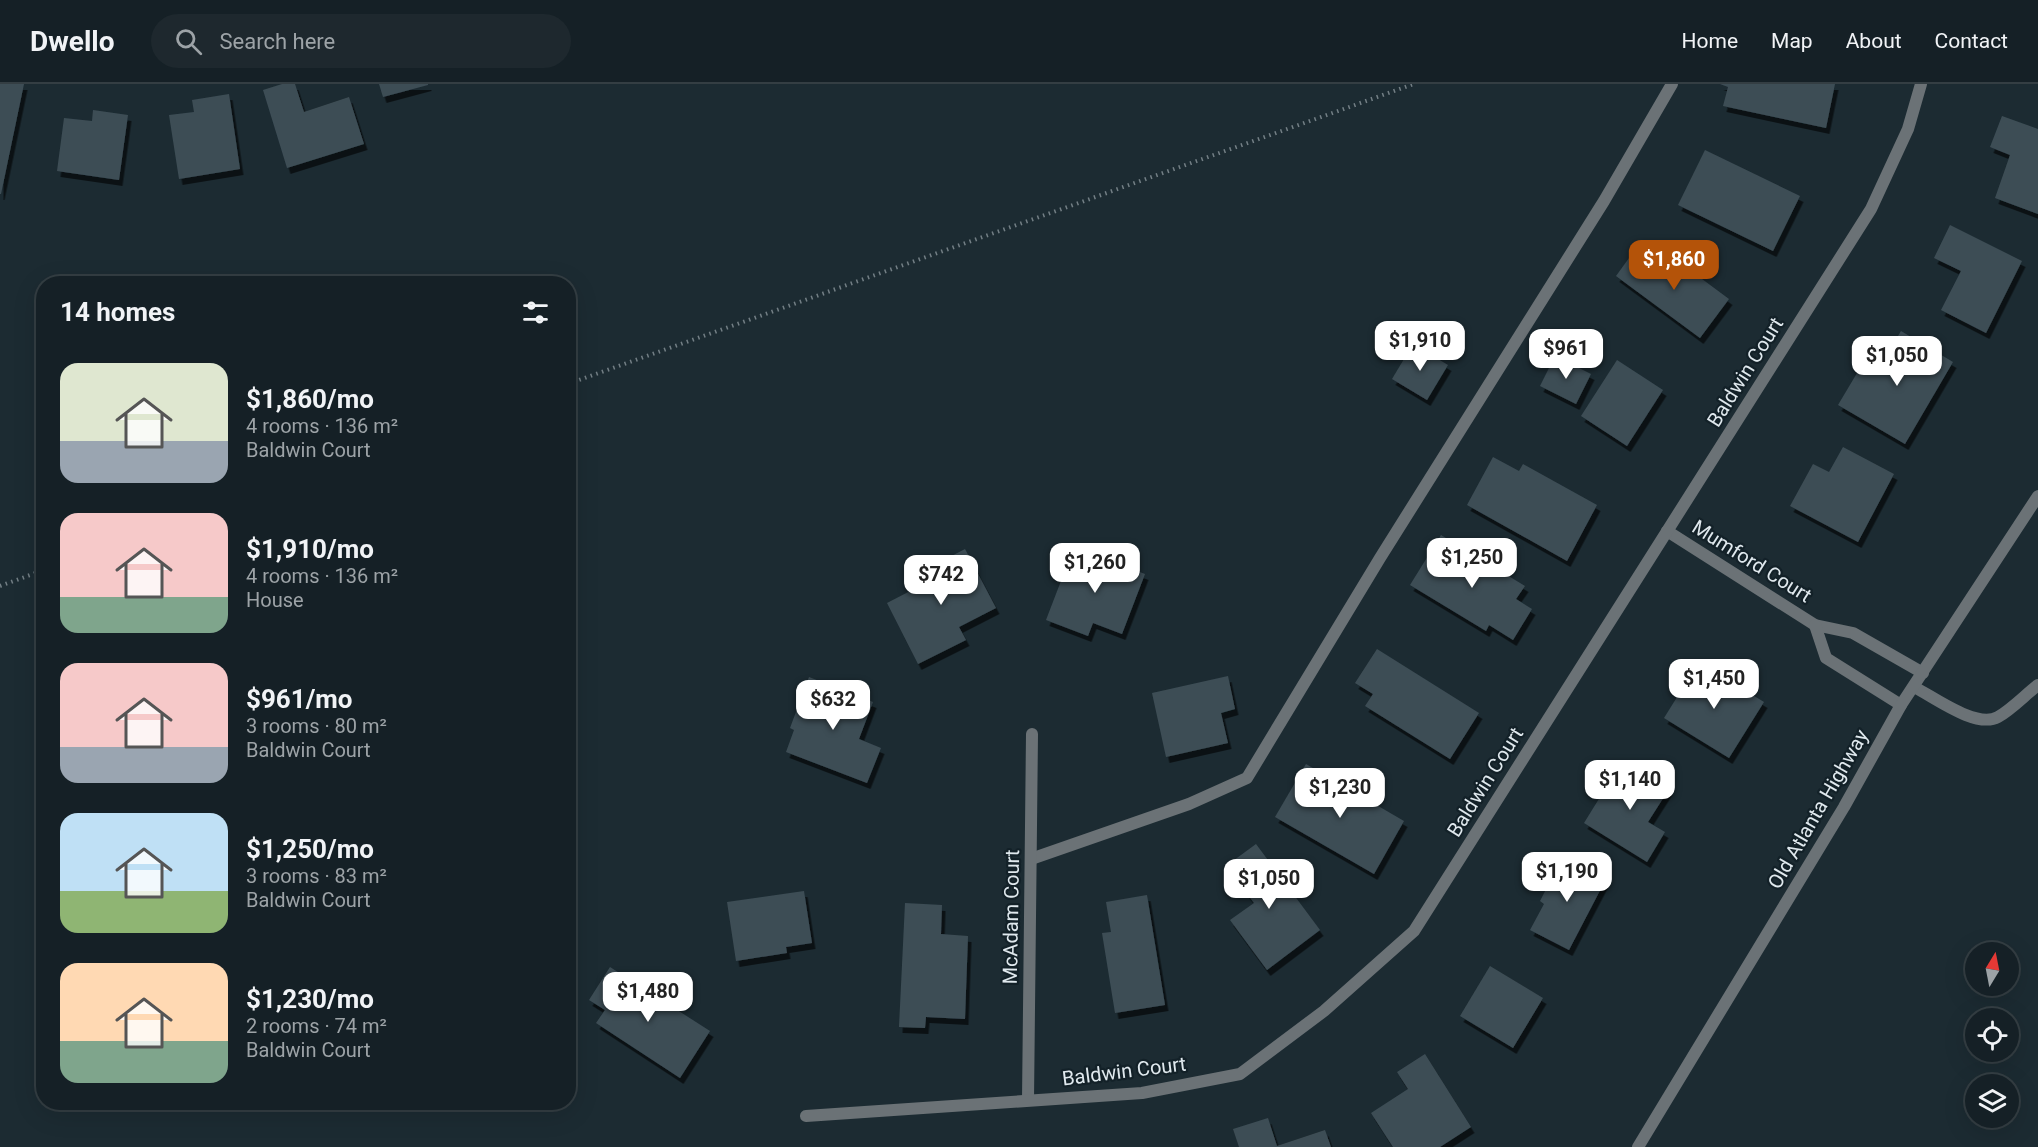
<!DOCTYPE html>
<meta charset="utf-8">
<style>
:root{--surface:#152026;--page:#1e282e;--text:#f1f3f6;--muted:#9da3a7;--line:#343e43;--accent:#b45309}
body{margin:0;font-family:Roboto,sans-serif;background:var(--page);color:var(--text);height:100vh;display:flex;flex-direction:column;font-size:22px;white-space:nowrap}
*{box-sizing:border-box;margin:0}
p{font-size:20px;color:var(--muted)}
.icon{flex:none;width:33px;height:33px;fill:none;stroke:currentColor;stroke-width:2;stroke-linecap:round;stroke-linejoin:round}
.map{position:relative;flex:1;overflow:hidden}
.panel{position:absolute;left:36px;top:192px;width:540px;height:834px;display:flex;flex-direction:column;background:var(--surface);border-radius:24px;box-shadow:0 6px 24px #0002,0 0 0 2px var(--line)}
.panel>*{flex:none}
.needle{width:39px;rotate:10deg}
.fabs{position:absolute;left:1965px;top:858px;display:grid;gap:12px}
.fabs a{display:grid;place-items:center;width:54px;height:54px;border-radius:50%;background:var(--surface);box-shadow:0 6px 24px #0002,0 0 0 2px var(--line);font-size:30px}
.price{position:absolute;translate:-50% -51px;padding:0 14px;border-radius:12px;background:#fff;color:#222;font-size:20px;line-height:39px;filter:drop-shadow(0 2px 3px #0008)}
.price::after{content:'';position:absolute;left:50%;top:36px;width:18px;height:14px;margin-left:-9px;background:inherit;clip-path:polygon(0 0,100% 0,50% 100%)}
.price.active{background:var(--accent);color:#fff}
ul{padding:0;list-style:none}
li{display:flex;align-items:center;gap:18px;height:150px;padding:0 24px}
li span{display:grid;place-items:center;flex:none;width:168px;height:120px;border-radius:18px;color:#555}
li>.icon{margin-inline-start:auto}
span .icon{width:72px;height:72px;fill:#fffc;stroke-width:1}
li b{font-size:26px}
h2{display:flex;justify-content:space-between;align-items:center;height:72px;padding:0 24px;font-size:26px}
header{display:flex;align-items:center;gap:36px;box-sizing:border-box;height:84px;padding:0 30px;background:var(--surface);border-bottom:2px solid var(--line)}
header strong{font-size:28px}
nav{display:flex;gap:33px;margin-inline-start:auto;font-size:21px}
.search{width:420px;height:54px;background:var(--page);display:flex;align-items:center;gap:15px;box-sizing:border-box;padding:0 21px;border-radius:33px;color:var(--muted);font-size:22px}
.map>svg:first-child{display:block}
</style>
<header>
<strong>Dwello</strong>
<div class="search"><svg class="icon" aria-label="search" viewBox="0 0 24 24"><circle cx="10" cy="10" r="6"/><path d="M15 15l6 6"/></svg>Search here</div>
<nav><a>Home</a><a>Map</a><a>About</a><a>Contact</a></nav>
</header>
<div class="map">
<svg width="2038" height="1063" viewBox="0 0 2038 1063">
<defs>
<filter id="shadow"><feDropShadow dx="3.5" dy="6" stdDeviation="0" flood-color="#0009"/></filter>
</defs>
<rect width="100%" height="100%" fill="#1c2b32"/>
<g fill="#3d4d55" filter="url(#shadow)">
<polygon points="0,0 24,0 1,110 0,110"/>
<polygon points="282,0 295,0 304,28 349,13 364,60 287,84 263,6"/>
<polygon points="379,0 428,0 428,1 383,13"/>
<polygon points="1720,0 1835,0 1826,44 1723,22 1728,3"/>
<polygon points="229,10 240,85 179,95 169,31 194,28 192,16"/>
<polygon points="93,26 128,31 119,96 57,87 64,34 92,37"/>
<polygon points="2002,32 2038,45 2038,130 1995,114 2010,71 1990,63"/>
<polygon points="1705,66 1800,112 1773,167 1678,121"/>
<polygon points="1950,141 2022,177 1986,249 1941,226 1961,187 1934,174"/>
<polygon points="1637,163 1663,183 1671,172 1729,215 1700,254 1616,192"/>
<polygon points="1901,247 1953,278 1905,360 1838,321 1866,274 1880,282"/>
<polygon points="1413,260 1448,281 1427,316 1392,295"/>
<polygon points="1555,272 1591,290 1576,320 1540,302"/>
<polygon points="1617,276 1663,306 1627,362 1581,332"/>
<polygon points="1843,363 1894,390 1858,458 1790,422 1813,380 1829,388"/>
<polygon points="1493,373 1519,387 1523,380 1597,421 1567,477 1467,421"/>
<polygon points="1441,451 1525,502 1516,515 1532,525 1513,556 1489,541 1486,547 1410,501"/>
<polygon points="1074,463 1145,490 1122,550 1093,539 1088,552 1046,536"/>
<polygon points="965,465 996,524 959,543 966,556 918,580 887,519 918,503 913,492"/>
<polygon points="1377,565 1479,629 1450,675 1365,622 1373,610 1355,599"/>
<polygon points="1699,578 1764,618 1729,674 1664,634"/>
<polygon points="1228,592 1235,625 1221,629 1228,659 1166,673 1152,609"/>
<polygon points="809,593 873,618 859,655 881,664 867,699 786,668 794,646 790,644"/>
<polygon points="1623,676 1669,705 1648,738 1665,748 1647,778 1584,739"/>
<polygon points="1306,680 1404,737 1374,790 1275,733"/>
<polygon points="1256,760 1320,846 1267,886 1230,836 1254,819 1226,782"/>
<polygon points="1563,772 1606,795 1569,866 1530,846 1544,820 1540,817"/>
<polygon points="804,807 812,859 786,863 787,869 736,877 727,818"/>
<polygon points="1147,811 1165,921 1115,929 1102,849 1111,848 1106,818"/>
<polygon points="905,819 942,821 941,850 968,852 965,935 926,933 925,944 899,943"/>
<polygon points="1490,882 1543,914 1513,964 1460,932"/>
<polygon points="610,883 710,947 680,994 596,939 605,926 589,916"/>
<polygon points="1425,970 1471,1043 1440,1063 1393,1063 1371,1029 1408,1005 1397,988"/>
<polygon points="1268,1034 1277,1062 1325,1046 1331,1063 1239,1063 1233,1045"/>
</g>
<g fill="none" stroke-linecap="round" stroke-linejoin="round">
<g stroke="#737f85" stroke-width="4" stroke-dasharray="1.5 4.5" stroke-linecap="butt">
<polyline points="568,300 1414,0"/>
<polyline points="0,502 44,486"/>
</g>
<polyline stroke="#6b7276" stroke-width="12" points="1031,775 1189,720 1247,694 1380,474 1604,117 1672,0"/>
<g stroke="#6b7276" stroke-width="12">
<polyline points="1667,447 1815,541 1853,549 1923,589"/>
<polyline points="1815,541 1826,574 1901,621"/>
<path d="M1914 603C1934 613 1976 645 1998 633 2012 625 2025 611 2038 601"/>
<polyline points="1028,1016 1032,650"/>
<polyline points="806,1032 1142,1009 1240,990 1324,927 1414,847 1871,125 1908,45 1921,0"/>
<polyline points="1638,1063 1844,723 1901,621 2038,412"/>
</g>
</g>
<g text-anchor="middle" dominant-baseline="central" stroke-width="4.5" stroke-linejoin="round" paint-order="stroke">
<g font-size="20" fill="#e0e9ee" stroke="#132128">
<text transform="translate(1745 288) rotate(-58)">Baldwin Court</text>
<text transform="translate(1752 477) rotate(32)">Mumford Court</text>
<text transform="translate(1485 698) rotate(-58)">Baldwin Court</text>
<text transform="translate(1818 725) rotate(-60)">Old Atlanta Highway</text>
<text transform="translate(1011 833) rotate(-89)">McAdam Court</text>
<text transform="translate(1124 987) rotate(-7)">Baldwin Court</text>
</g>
</g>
</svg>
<div class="fabs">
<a><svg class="needle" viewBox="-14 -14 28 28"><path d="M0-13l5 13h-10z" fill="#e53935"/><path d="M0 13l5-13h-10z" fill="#9da3a7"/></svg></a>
<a><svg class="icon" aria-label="locate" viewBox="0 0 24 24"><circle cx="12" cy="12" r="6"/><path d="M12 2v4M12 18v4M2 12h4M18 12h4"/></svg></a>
<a><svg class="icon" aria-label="layers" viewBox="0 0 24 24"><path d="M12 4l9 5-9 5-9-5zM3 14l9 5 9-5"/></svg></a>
</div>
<b class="price active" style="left:1674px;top:207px">$1,860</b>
<b class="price" style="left:1420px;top:288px">$1,910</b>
<b class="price" style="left:1566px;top:296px">$961</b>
<b class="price" style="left:1897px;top:303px">$1,050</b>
<b class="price" style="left:1472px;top:505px">$1,250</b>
<b class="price" style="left:1095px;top:510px">$1,260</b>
<b class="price" style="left:941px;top:522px">$742</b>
<b class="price" style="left:1714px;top:626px">$1,450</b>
<b class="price" style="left:833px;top:647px">$632</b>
<b class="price" style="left:1630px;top:727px">$1,140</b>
<b class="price" style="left:1340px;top:735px">$1,230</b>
<b class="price" style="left:1567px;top:819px">$1,190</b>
<b class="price" style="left:1269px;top:826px">$1,050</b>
<b class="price" style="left:648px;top:939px">$1,480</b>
<section class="panel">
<h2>14 homes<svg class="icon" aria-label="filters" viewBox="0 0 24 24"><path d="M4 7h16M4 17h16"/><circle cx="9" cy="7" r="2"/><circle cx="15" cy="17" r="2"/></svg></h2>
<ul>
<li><span style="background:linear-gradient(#dfe7d0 65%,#9aa5b1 0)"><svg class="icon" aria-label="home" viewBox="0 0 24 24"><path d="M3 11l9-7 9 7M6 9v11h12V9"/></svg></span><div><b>$1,860/mo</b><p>4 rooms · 136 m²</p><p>Baldwin Court</p></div></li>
<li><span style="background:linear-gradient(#f6c9c9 70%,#7fa58c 0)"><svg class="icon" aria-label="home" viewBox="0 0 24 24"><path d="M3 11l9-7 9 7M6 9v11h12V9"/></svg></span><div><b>$1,910/mo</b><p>4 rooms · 136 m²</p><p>House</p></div></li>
<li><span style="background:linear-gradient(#f6c9c9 70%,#9aa5b1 0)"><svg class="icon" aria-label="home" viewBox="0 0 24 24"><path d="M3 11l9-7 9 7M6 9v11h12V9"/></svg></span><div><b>$961/mo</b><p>3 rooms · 80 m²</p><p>Baldwin Court</p></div></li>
<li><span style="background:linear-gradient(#bfe0f5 65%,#8fb573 0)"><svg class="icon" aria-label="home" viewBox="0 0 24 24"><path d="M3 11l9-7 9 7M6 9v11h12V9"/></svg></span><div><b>$1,250/mo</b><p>3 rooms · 83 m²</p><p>Baldwin Court</p></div></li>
<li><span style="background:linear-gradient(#ffd9b3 65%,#7fa58c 0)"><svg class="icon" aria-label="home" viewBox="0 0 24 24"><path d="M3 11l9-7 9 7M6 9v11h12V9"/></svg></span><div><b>$1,230/mo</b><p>2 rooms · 74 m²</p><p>Baldwin Court</p></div></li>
</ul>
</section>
</div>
